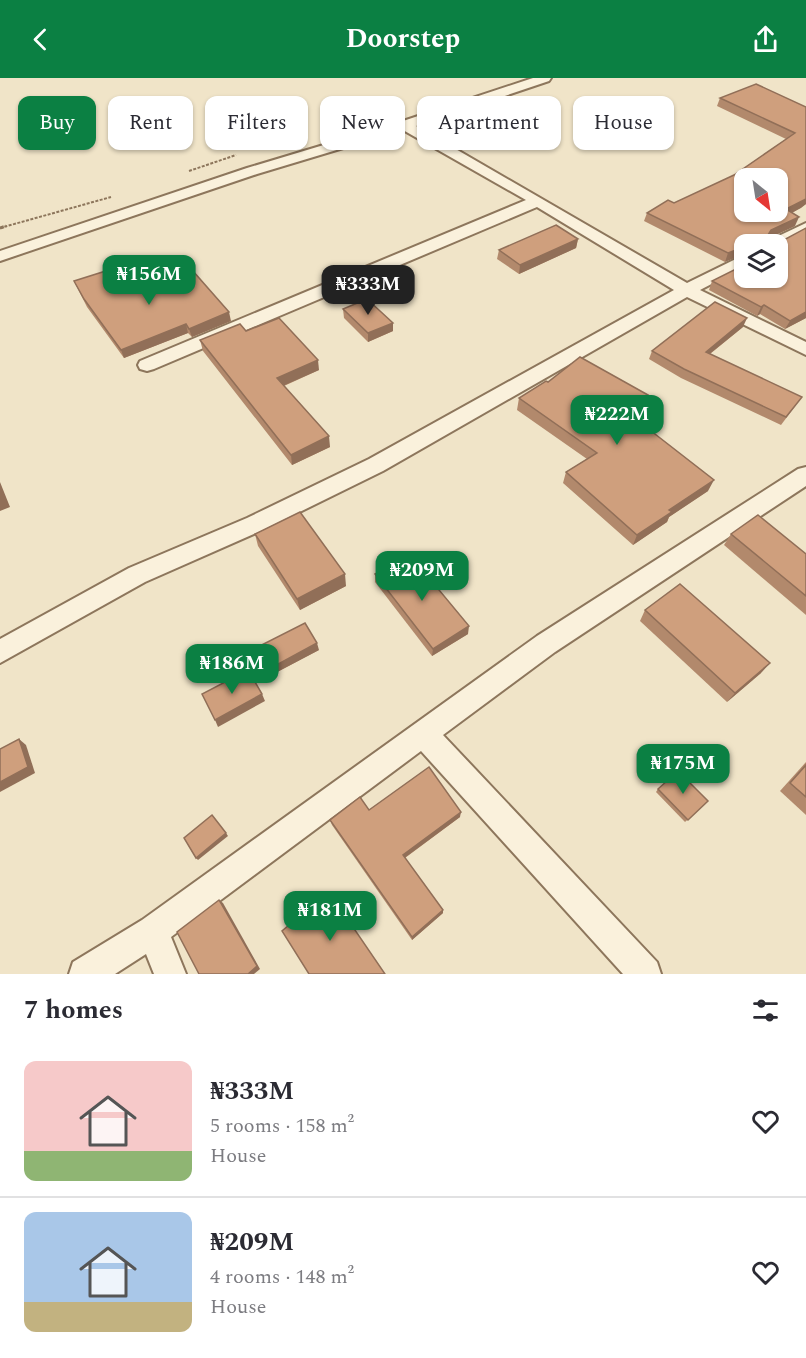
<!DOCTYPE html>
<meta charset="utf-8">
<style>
:root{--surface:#fff;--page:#f2f2f3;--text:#2b2b33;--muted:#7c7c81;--line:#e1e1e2;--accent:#0b8043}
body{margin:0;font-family:Spectral,serif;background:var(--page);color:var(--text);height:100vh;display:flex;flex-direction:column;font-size:22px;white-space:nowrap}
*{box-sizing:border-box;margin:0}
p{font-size:20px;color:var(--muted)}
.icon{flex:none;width:33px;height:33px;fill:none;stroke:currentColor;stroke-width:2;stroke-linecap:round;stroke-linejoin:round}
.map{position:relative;height:896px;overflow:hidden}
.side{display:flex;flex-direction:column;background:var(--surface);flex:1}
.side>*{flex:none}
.top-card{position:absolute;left:18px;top:18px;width:771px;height:54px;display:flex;gap:12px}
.needle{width:39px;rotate:150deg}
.buttons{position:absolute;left:734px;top:90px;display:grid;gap:12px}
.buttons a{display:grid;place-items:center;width:54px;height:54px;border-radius:12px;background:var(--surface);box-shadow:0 2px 4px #0004;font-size:30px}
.price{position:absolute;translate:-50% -51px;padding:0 14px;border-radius:12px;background:var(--accent);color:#fff;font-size:20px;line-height:39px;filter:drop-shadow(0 2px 3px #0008)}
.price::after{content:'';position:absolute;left:50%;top:36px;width:18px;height:14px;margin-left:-9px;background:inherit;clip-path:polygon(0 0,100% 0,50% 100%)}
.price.on{background:#222;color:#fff}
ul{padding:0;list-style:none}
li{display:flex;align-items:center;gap:18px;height:150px;padding:0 24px}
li+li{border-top:2px solid var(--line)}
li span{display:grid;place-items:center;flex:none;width:168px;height:120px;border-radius:12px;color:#555}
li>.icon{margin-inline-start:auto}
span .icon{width:72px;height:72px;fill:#fffc;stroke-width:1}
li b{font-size:26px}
h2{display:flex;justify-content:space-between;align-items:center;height:72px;padding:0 24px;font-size:26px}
.pill{padding:0 21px;border-radius:12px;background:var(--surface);box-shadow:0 2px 4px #0004;font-size:21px;line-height:54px}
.pill.on{background:var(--accent);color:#fff}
header{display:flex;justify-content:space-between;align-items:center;height:78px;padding:0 24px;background:var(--accent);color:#fff;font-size:27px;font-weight:700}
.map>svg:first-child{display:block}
</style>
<header><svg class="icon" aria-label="back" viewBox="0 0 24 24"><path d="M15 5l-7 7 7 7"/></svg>Doorstep<svg class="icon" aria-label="share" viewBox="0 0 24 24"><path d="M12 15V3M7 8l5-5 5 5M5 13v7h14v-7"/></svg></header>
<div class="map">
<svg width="806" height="896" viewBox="0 0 806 896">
<rect width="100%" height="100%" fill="#f0e4c8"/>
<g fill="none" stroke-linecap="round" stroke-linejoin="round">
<defs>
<g id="street">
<polygon points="533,0 551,0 549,3 416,48 687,205 744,177 744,189 700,212 806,264 806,277 687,219 383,393 263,452 145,504 0,585 0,561 129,490 247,440 369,381 674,212 537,129 154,291 147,293 140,291 138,287 140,283 526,122 403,52 257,96 0,183 0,173 247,90 400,44"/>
<polygon points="806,145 806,156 777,170 777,166 766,166 768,163"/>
<polygon points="806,389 806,408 555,574 443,657 657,884 661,896 623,896 421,673 171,859 186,896 154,896 146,876 115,896 69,896 73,884 142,842 537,558 798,391"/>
</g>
</defs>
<use href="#street" stroke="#8d765c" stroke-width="4"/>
<g stroke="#8d765c" stroke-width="2" stroke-dasharray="3 1.5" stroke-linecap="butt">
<polyline points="189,93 236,77"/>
<polyline points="0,150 111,119"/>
</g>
<polyline stroke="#8d765c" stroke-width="3" stroke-dasharray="4 2" stroke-linecap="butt" points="0,150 6,148"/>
<use href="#street" fill="#faf1dc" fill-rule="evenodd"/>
</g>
<g fill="#b2896c">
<polygon points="720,20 806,29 806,126 792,135 795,148 773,158 782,163 806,150 806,240 785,251 760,236 757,238 709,212 712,203 744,187 777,166 744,166 725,184 644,143 647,135 674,125 734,97 786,61 717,28"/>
<polygon points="578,161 576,170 519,196 497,181 499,172"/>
<polygon points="74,203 117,205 127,215 231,243 192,259 188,255 124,280 87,229"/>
<polygon points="343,231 393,253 368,264 344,240"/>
<polygon points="743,249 710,276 796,327 781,347 681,300 649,281 652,273"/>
<polygon points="246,253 319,292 284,308 330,369 292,387 203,273 200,262"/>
<polygon points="548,304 644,328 633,339 708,413 669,439 667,444 633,467 563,405 566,394 587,381 517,332 519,320"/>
<polygon points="255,456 346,508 300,532 258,468"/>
<polygon points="731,456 806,476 806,537 724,467"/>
<polygon points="375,496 468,556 432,578 375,504"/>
<polygon points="645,532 761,595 727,624 640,543"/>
<polygon points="319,572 262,602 251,581 248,574"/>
<polygon points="806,684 806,737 780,713"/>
<polygon points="658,711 708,723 685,744 656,714"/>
<polygon points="369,732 460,739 405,780 443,835 412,862 332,747 330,742"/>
</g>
<g fill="#916f58">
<polygon points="806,121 806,126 801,130 782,140 786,131"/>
<polygon points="799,139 795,148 767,161 768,157 771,152"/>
<polygon points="578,161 576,170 519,196 520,187"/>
<polygon points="744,169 744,176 725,184 728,175"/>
<polygon points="764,227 760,236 757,238 761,229"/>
<polygon points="229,234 231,243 192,259 189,251"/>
<polygon points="806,234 806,240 785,251 790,243"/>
<polygon points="747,240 743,249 702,282 706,274"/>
<polygon points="393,245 393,253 368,264 368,255"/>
<polygon points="186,246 188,255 124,280 121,272"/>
<polygon points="318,282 319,292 278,310 277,300"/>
<polygon points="648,317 644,328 624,346 628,335"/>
<polygon points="329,358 330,369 292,387 291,377"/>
<polygon points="714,402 708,413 669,439 667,444 633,467 637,457 669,432"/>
<polygon points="0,404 10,429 0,433"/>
<polygon points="345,496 346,508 300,532 297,521"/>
<polygon points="469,548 468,556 432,578 433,571"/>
<polygon points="317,565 319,572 262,602 260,596"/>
<polygon points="770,585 761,595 727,624 735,615"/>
<polygon points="262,616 265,623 218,649 215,642"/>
<polygon points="19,661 26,667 35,695 0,714 0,704"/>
<polygon points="461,734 460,739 403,781 403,777"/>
<polygon points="226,755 228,758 198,782 196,780"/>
<polygon points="219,822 223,825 260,891 254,896 248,896"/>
<polygon points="443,832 443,835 412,862 412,859"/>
</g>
<g fill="#cf9f7d" stroke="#916f58" stroke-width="1.5" fill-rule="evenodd">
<path d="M756 6 806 29V121L786 131 799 139 771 152 768 157 779 159 782 163 806 150V234L790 243 764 227 761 229 712 203 744 187V200H777V166H744V169L728 175 647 135 668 122 674 125 734 97 795 55 720 20ZM744 100H777V134H744Z"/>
<polygon points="556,147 578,161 520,187 499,172"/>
<polygon points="109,192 117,205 119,204 127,215 192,192 229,234 189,251 186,246 121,272 84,221 74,203"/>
<polygon points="367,221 393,245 368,255 343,231"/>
<polygon points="715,224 747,240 706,274 802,319 786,339 684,291 652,273"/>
<polygon points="279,240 318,282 277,300 329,358 291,377 200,262 240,246 246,253"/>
<polygon points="580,279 648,317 628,335 714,402 669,432 672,434 637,457 566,394 597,375 519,320 546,303 548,304"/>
<polygon points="300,434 345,496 297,521 255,456"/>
<polygon points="758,437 806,476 806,518 731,456"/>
<polygon points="410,477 469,548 433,571 375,496"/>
<polygon points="680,506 770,585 735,615 645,532"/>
<polygon points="305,545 317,565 260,596 248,574"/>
<polygon points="248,592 262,616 215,642 202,616"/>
<polygon points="19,661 28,689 0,704 0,671"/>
<polygon points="806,687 806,719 790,705"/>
<polygon points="429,689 461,734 403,777 443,832 412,859 330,742 360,719 369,732"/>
<polygon points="678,693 708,723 688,742 658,711"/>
<polygon points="212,737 226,755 196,780 184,760"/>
<polygon points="329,814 385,896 309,896 282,853"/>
<polygon points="219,822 257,888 248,896 199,896 177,854"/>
</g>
</svg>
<div class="buttons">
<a><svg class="needle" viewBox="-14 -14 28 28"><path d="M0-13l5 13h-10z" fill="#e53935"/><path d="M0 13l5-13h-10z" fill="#7c7c81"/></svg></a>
<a><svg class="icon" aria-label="layers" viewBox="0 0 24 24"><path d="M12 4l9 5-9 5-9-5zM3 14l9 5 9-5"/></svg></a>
</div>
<b class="price" style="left:149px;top:228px">₦156M</b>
<b class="price on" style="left:368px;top:238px">₦333M</b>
<b class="price" style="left:617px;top:368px">₦222M</b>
<b class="price" style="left:422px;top:524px">₦209M</b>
<b class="price" style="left:232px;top:617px">₦186M</b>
<b class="price" style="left:683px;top:717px">₦175M</b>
<b class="price" style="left:330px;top:864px">₦181M</b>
<div class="top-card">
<a class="pill on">Buy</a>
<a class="pill">Rent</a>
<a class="pill">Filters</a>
<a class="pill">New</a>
<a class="pill">Apartment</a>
<a class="pill">House</a>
</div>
</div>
<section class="side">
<h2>7 homes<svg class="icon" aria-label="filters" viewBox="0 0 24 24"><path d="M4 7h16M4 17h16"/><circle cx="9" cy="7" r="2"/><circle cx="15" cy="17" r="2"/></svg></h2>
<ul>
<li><span style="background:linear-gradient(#f6c9c9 75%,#8fb573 0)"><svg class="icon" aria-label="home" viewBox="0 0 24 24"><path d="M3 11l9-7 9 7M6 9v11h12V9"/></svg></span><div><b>₦333M</b><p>5 rooms · 158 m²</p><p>House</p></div><svg class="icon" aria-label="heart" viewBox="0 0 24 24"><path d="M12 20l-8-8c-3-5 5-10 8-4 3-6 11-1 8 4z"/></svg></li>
<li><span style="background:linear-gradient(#a9c7e8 75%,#c2b280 0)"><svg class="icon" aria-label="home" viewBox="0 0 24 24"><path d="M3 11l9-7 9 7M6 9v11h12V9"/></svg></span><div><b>₦209M</b><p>4 rooms · 148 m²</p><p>House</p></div><svg class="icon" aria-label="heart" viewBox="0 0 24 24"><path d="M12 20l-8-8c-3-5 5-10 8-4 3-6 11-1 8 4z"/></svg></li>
</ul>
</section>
